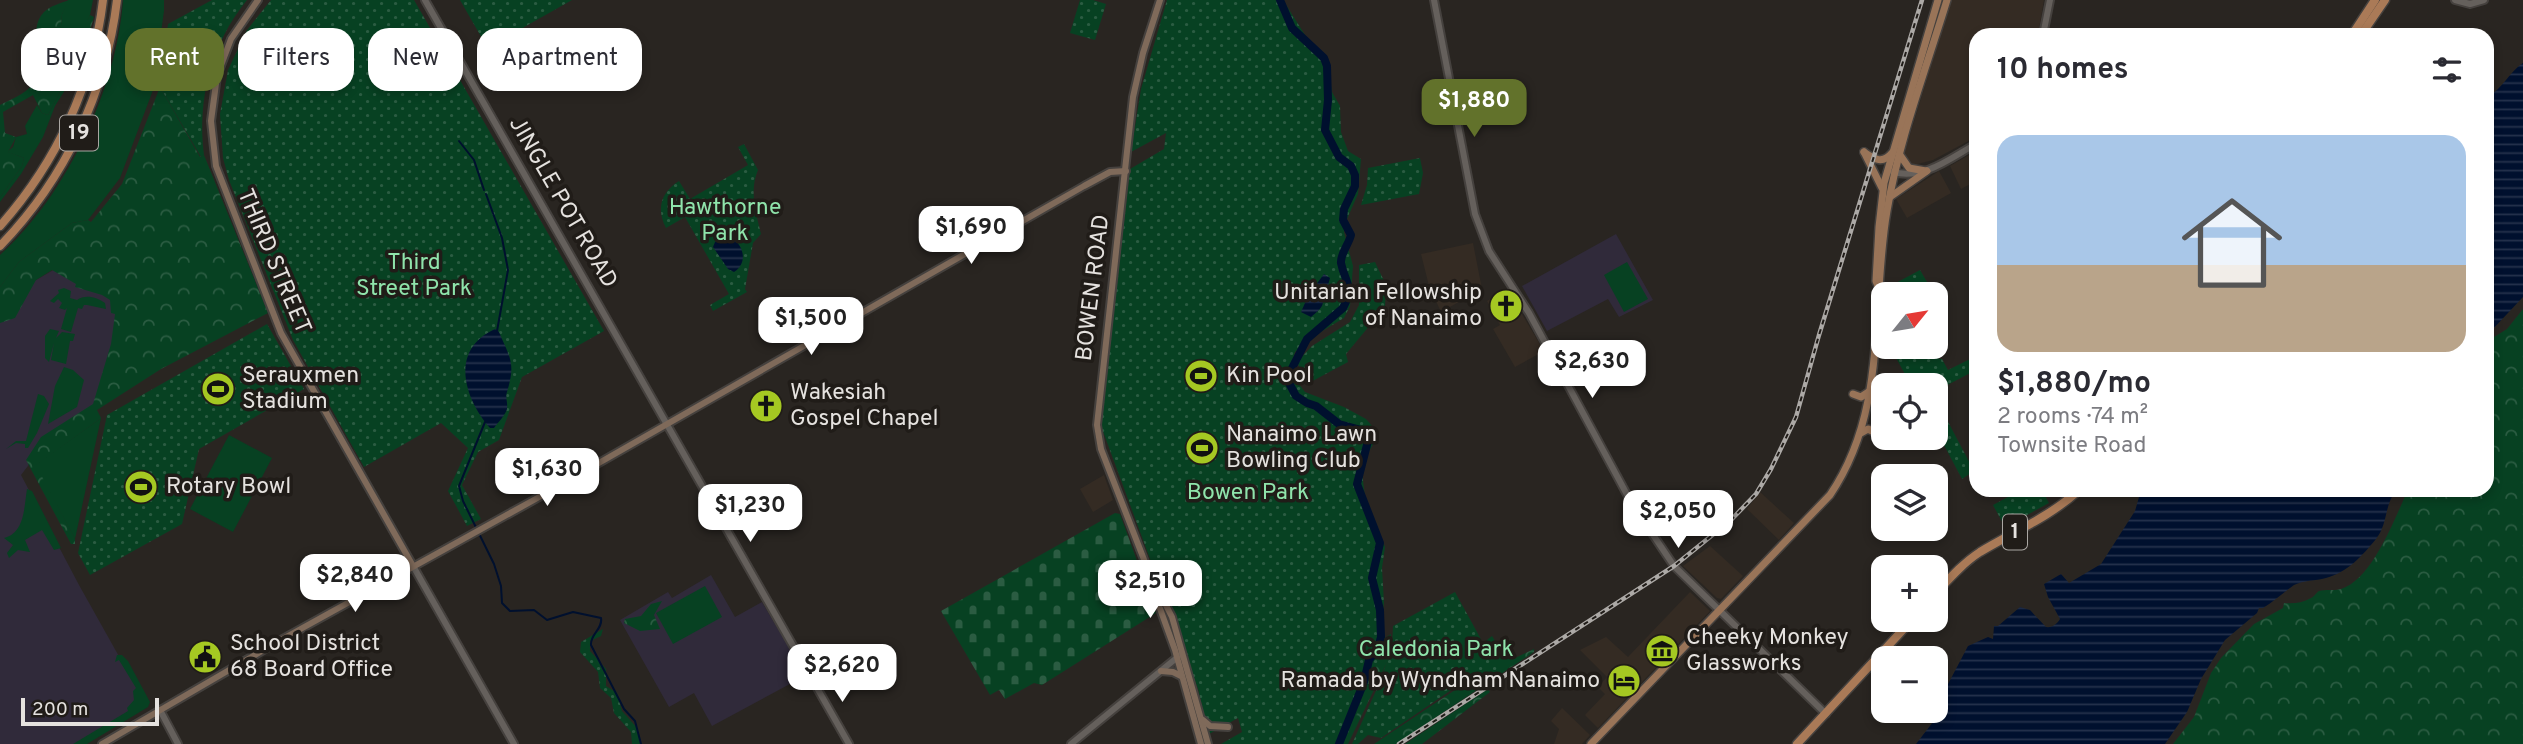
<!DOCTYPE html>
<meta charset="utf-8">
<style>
:root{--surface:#fff;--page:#f7f7f7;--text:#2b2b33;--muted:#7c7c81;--line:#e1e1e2;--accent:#62722b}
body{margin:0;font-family:Overpass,sans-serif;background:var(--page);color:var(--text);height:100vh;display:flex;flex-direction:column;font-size:26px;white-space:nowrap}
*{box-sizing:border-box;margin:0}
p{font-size:23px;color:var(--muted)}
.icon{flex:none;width:38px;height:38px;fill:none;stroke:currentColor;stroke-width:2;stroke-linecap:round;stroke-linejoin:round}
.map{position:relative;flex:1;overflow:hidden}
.side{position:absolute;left:1969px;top:28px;width:525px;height:469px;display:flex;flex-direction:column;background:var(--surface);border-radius:21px;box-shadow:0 4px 10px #0003}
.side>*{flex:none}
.guide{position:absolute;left:21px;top:28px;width:665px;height:63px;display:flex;gap:14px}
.needle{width:46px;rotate:60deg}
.tools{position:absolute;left:1871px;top:282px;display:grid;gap:14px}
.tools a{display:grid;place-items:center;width:77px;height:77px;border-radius:14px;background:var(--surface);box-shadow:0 4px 10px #0003;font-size:35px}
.scale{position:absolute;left:21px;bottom:18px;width:138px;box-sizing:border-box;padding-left:7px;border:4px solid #e5e2df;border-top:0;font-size:19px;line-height:24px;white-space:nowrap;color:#e5e2df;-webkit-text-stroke:5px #201c18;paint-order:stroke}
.price{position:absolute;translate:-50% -60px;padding:0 16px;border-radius:14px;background:#fff;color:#222;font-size:23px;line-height:46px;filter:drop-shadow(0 2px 4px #0008)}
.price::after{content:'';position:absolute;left:50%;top:42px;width:21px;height:16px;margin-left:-10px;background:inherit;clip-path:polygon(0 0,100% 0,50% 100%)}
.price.on{background:var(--accent);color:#fff}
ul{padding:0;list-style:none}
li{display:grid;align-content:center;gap:14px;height:371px;padding:0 28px}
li+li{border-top:2px solid var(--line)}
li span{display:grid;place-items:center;height:217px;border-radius:21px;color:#555}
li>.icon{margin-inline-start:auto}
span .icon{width:126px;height:126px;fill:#fffc;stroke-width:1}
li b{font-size:30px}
h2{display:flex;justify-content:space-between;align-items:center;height:84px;padding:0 28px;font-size:30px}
.tag{padding:0 24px;border-radius:21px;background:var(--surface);box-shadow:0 4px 10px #0003;font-size:24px;line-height:63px}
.tag.on{background:var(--accent);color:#fff}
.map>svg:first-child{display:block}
</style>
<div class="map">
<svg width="2523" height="744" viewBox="0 0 2523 744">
<defs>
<pattern id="forest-crowns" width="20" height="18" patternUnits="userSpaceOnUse" patternTransform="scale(1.75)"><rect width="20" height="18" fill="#074122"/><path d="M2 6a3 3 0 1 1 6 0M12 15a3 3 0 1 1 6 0" fill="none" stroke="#2b5c42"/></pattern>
<pattern id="cemetery-stones" width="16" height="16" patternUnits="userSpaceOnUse" patternTransform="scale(1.75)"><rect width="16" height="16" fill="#074122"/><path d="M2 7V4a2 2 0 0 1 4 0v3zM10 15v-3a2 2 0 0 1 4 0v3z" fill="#2b5c42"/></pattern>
<pattern id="park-dots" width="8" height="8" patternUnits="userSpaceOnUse" patternTransform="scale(1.75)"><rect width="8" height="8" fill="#074122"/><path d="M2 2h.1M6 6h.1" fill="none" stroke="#2b5c42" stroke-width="1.8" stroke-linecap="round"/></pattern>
<pattern id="water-rules" width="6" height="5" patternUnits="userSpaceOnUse" patternTransform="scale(1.75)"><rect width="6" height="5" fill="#00102e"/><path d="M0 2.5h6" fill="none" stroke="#25324c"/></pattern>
</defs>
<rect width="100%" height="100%" fill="#292521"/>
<g fill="#342b23">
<polygon points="1951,0 2044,0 2038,35 1976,35 1976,137 1933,160 1914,165 1904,158 1904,154"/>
<polygon points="1976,151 1976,181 1961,189 1950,166"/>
<polygon points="1939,171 1951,193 1907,218 1896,199"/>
<polygon points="1473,243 1482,289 1441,312 1429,286 1421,254"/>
<polygon points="1507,289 1544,351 1515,367 1493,329 1500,325 1487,301"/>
<polygon points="1104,475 1113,500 1093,512 1080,489"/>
<polygon points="1760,492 1794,523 1779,540 1747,509"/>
<polygon points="1710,546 1743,576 1721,599 1717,598 1683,566"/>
<polygon points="1690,592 1710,611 1598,728 1585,715 1605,694 1598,687 1607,677 1580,650 1606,637 1628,657"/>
<polygon points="1562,708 1590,735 1582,744 1554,744 1559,729 1551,721"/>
</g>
<g fill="#302a3a">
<polygon points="1616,234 1653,300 1619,317 1608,299 1547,331 1522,286"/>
<polygon points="93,247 160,369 47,441 21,475 79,585 144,701 81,744 0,744 0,301"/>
<polygon points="711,575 735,617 762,602 804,673 803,677 712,726 694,693 669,707 620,620 668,592 672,598"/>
</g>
<g fill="#074122">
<polygon points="68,0 93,0 90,15 82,34 48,34 48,29 61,26 62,14"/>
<path d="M123 0H164V11L153 90 120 178 88 220 72 223 19 262 0 287V255C66 196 117 88 123 0Z"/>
<polygon points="87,40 82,60 77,63 70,82 55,106 43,137 21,174 0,202 0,197 22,166 24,158 7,152 13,147 16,137 27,134 25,126 37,105 42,113 48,115 66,80 76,54 82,50"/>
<polygon points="1627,262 1648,299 1624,312 1604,275"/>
<path d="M64 288 71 291 70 298 77 300C85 294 97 297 105 303L106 309 87 305H84L82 309 78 308 71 332 61 329 67 308 65 310 59 308 62 303 58 299 54 303 50 301 59 293 58 290Z"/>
<polygon points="50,329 59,331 56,338 62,332 75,334 73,341 70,341 66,364 51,360 54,343 49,362 45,358 45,336"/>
<polygon points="64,367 73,370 84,380 77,407 48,424 55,386"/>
<polygon points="38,394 44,396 49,404 37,433 28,448 25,448 25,444 16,443 6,449 16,441 26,441"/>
<polygon points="101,418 75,539 35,465"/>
<polygon points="229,435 272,458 233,532 190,509"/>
<path d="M27 489 32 491 61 548 54 550 42 530 25 540 30 552 18 550 9 558 7 553 13 545 4 538C25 533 24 507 27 489Z"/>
<polygon points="705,586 722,617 673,644 656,613"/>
<polygon points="117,655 122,655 128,661 150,702 148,707 87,744 73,744 128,711 127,708 134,700 133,691 136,688 119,660 115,662"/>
</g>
<g fill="url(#forest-crowns)">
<path d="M69 0 62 14 61 26 49 29 48 34H81L90 15 94 17 87 40 82 50 76 54 66 80 48 115 42 113 33 95 3 112 5 133 16 137 8 152 24 158 22 166 0 197V105C10 100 25 94 32 85 49 64 25 31 44 12 50 6 61 3 69 0Z"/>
<polygon points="160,87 200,157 204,155 268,313 161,369 97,410 101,418 36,465 75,539 75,544 71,544 26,460 41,437 93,404 111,344 115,314 111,313 110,300 102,295 75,287 76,284 52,270 36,280 15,318 0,323 0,287 19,262 72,223 88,220 91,222 122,184"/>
<path d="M2523 309V744H2173L2194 717 2211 673 2221 658 2254 624 2283 608 2284 603C2293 604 2302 603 2311 598 2314 597 2316 593 2319 591 2325 589 2334 591 2341 589 2373 579 2395 517 2408 490H2487V349L2494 337 2507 329Z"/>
<polygon points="662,601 654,615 660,629 640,631 624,623 625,619 641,616 651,604"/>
<polygon points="1391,634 1391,654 1348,744 1333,744 1346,663"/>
<path d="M1492 636 1505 657 1513 659 1534 649V652L1396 744H1374L1461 686 1475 671C1475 657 1480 644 1492 636Z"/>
<polygon points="1488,689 1490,692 1422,744 1405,744"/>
</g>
<polygon fill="url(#cemetery-stones)" points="1115,513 1120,514 1156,613 1042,685 1034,683 1005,699 999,690 990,695 941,611"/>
<g fill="url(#park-dots)">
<path d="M212 0H247C211 44 197 99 204 155L201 157 160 87 168 24Z"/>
<polygon points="271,0 414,0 604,331 522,377 499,440 478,452 462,485 481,519 467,526 448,491 468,448 441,423 364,467 293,340 229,180 223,158 220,114 228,70 247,30"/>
<polygon points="460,0 572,0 519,30 530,50 518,57 510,43 491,54"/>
<polygon points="1080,0 1093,0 1106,4 1095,40 1070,33"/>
<polygon points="1167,0 1283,0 1329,73 1332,92 1340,106 1341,132 1348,151 1361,159 1358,194 1347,219 1344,232 1353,266 1350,306 1344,318 1309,339 1295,352 1291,366 1292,375 1305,392 1344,407 1366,419 1373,427 1375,441 1364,460 1362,472 1366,506 1374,518 1385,547 1382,568 1384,603 1382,616 1385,640 1372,681 1343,744 1221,744 1242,732 1238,718 1209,734 1198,689 1101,426 1130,169 1164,149 1166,133 1131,152 1141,89"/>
<path d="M744 144 758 170C749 191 756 213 761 234L753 243 745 289 747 292 713 311 710 305 729 294 685 217 666 228C656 209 661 192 679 181L690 199 748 165 738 147Z"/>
<polygon points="1420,158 1423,173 1419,194 1361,205 1367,185 1368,168"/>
<polygon points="1375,262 1386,285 1385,307 1346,354 1348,362 1307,384 1297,362 1312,346 1350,322 1359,305 1359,265"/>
<polygon points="1920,270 1934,294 1900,294 1894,284"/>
<polygon points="267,324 304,389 199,449 182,524 90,575 78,553 107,415"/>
<polygon points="1890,347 1935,347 1933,349 1939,359 1942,359 1948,370 1970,359 1976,370 1936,391 1936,385 1911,385"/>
<polygon points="1936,399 1974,471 1962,479 1936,430"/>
<polygon points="2021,490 2042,490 2049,503 2005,527 1993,505"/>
<polygon points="1455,592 1499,672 1483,681 1460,684 1381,738 1368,735 1358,744 1352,744 1379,684 1392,647 1393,626"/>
<polygon points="603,629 601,636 590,641 590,651 606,669 606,686 617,693 622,711 638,729 640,744 632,744 631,732 614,713 611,698 600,688 598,672 580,652 581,642"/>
</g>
<g fill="url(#water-rules)">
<path d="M2523 63V297L2492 330 2487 340V97C2503 89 2508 73 2523 63Z"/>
<path d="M732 238C744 246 748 263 734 272L728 269 713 247 715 242Z"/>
<path d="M1324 274 1330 278 1326 293 1322 296C1326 306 1318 311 1311 317L1301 312 1309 294Z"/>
<path d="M495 329 499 332C510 358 516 363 507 392 505 397 508 403 507 409 505 416 498 422 494 428H490C464 398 449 350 495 329Z"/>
<path d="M2141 490H2396C2384 506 2388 524 2376 539 2362 556 2348 572 2326 578 2315 581 2304 580 2294 585 2284 592 2274 601 2263 608H2259L2257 613 2225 640 2201 679 2187 712 2165 744H1916L1943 709 1947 686 1968 646 1988 637 1993 639 1994 626H1998L2020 607 2030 610 2046 627C2052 628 2057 624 2060 619L2048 597 2044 584 2061 574 2069 583 2101 564 2135 511Z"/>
</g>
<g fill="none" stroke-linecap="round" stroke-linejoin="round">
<g stroke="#00102e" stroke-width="2">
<polyline points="459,141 474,160 484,190"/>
<polyline points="486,194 502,238 508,270 497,331"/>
<path d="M485 422 459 486 463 501 494 564 501 586 502 603 510 611 534 610 547 620 573 612 601 618C603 629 590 634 591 645L624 709 635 721 641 744"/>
</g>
<path stroke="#00102e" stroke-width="8" d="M1280 0 1292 28 1324 58 1327 66 1328 100 1325 130 1339 157 1351 166 1355 175V186L1344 209 1343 220 1351 235C1349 244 1340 254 1341 263 1345 283 1355 286 1343 308L1307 339 1289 374V383L1296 396 1307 403 1316 406 1339 424 1361 430 1368 441 1357 484 1380 543 1372 578 1380 610 1381 637 1378 648 1369 660 1364 682 1339 744"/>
<defs>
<g id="tertiary">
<polyline points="425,0 849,744"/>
<polyline points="1434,0 1475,214 1489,251 1529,313 1631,502 1674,566 1826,714"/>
<polyline points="2455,0 2470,4 2484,0"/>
<polyline points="2043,35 2050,0"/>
<path d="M1893 172C1924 180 1949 159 1976 144"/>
<polyline points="413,566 514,744"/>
<polyline points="160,710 178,744"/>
<polyline points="1071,744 1179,656"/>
</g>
<g id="secondary">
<polyline points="258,0 231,39 217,76 211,121 216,166 281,333 413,566"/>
<polyline points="1160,0 1143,53 1133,97 1097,425 1101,449 1150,575 1154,592 1175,650 1201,744"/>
<polyline points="1153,580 1172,617 1208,744"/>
<polyline points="1161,671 1173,672 1181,676"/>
<polyline points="1203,720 1210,726 1228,727"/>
<polyline points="102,744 279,641 541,496 1084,186 1110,172 1126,171"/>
</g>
<g id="primary">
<polyline points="1864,152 1882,188"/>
<path d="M1864 152C1875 160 1883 164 1892 153"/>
<polyline points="1900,155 1909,168 1926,171"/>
<polyline points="1890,197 1927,171"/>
<polyline points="1879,288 1876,281 1879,227 1884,183 1938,0"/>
<polyline points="1853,394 1861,397 1870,391"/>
<polyline points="1861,433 1868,429 1876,433"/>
<path d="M1591 744 1830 495C1889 408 1870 308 1887 211 1899 139 1926 69 1947 0"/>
</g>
<g id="trunk">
<polyline points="2352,35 2375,0"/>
<polyline points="2361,35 2385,0"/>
<path d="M0 226C57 162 93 84 103 0"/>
<path d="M0 246C65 179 106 92 117 0"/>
<path d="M1936 593C1949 579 1963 563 1980 552 2013 532 2050 517 2079 490"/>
<polyline points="1797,744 1912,620"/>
</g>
</defs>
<use href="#tertiary" stroke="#45413e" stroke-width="10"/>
<use href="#secondary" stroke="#45413e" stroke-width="10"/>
<use href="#primary" stroke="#45413e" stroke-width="10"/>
<use href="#trunk" stroke="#45413e" stroke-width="11"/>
<use href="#tertiary" stroke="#65605c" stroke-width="6"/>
<use href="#secondary" stroke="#7f6a5a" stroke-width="6"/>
<use href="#primary" stroke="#997458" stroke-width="7"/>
<use href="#trunk" stroke="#aa7a57" stroke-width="8"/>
<defs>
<polyline id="rail" points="1399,744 1674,566 1731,520 1756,494 1771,469 1796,417 1819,335 1922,0"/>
</defs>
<use href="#rail" stroke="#aca9a6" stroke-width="4.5"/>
<use href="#rail" stroke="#201c18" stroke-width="2" stroke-dasharray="5" stroke-linecap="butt"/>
</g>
<defs>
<symbol id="church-disc" viewBox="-11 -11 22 22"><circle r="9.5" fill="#a5c822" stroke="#201c18"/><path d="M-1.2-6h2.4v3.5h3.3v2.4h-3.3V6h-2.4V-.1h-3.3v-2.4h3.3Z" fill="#111"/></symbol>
<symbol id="stadium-disc" viewBox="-11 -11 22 22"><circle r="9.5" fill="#a5c822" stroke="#201c18"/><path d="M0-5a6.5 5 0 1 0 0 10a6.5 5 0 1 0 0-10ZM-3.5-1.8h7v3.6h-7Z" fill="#111"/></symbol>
<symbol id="museum-disc" viewBox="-11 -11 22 22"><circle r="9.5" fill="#a5c822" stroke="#201c18"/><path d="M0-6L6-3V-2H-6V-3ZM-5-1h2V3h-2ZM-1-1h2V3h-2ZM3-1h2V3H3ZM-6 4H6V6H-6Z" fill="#111"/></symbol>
<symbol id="civic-disc" viewBox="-11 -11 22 22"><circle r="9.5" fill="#a5c822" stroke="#201c18"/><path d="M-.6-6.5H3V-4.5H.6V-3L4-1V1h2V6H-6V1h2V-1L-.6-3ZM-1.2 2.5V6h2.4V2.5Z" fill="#111"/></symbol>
<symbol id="hotel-disc" viewBox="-11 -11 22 22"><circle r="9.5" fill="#a5c822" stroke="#201c18"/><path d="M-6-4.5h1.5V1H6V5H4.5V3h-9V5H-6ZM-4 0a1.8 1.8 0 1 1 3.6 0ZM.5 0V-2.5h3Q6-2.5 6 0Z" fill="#111"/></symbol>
</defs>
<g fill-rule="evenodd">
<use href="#church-disc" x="1487" y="287" width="38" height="38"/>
<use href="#stadium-disc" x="1182" y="357" width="38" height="38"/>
<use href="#stadium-disc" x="199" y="370" width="38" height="38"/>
<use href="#church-disc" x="747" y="387" width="38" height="38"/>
<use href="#stadium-disc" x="1183" y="429" width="38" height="38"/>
<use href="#stadium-disc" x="122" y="468" width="38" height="38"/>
<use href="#museum-disc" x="1643" y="632" width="38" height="38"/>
<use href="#civic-disc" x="186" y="638" width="38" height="38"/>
<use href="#hotel-disc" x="1605" y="662" width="38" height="38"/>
</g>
<g text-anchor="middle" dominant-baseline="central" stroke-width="7" stroke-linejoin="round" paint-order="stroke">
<g fill="#201c18" stroke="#aaa7a3" stroke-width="2">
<rect x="60" y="115.5" width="38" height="35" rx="5"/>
<rect x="2003" y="514.5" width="24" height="35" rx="5"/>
</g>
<g font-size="21" font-weight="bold" fill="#e5e2df">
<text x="79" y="133">19</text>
<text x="2015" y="532">1</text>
</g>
<g font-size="23" fill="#e5e2df" stroke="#201c18">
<text transform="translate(562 203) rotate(60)">JINGLE POT ROAD</text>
<text transform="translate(273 262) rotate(67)">THIRD STREET</text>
<text transform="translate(1094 288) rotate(-83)">BOWEN ROAD</text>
</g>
<g font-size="23" fill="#8fe4ab" stroke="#201c18">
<text x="725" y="208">Hawthorne<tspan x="725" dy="26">Park</tspan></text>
<text x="414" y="263">Third<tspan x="414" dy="26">Street Park</tspan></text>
<text x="1248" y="493">Bowen Park</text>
<text x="1436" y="650">Caledonia Park</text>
</g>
<g font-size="23" fill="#e5e2df" stroke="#201c18" text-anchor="start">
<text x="1482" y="293" text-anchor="end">Unitarian Fellowship<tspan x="1482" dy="26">of Nanaimo</tspan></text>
<text x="242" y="376">Serauxmen<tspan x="242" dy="26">Stadium</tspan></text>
<text x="1226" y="376">Kin Pool</text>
<text x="790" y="393">Wakesiah<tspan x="790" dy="26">Gospel Chapel</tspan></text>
<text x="1226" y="435">Nanaimo Lawn<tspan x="1226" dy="26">Bowling Club</tspan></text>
<text x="166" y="487">Rotary Bowl</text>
<text x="1686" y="638">Cheeky Monkey<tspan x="1686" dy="26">Glassworks</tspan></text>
<text x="230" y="644">School District<tspan x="230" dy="26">68 Board Office</tspan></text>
<text x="1600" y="681" text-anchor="end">Ramada by Wyndham Nanaimo</text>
</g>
</g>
</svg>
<div class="tools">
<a><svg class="needle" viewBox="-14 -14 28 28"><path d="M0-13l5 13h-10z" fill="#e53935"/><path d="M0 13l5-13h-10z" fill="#7c7c81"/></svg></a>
<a><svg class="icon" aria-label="locate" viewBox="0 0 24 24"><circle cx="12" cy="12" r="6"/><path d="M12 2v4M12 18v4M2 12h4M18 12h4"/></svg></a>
<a><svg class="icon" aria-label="layers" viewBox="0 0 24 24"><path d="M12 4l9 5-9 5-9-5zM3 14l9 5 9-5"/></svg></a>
<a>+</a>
<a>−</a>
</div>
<div class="scale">200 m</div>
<b class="price on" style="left:1474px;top:139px">$1,880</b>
<b class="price" style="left:971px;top:266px">$1,690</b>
<b class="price" style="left:811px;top:357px">$1,500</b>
<b class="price" style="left:1592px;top:400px">$2,630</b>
<b class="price" style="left:547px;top:508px">$1,630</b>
<b class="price" style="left:750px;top:544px">$1,230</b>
<b class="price" style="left:1678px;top:550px">$2,050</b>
<b class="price" style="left:355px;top:614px">$2,840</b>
<b class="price" style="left:1150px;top:620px">$2,510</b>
<b class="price" style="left:842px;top:704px">$2,620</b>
<div class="guide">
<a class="tag">Buy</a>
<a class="tag on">Rent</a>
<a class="tag">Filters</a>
<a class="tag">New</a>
<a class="tag">Apartment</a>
</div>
<section class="side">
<h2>10 homes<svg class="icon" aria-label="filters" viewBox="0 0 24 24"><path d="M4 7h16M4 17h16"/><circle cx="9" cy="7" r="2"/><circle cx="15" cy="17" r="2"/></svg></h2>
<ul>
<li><span style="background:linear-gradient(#a9c7e8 60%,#b9a48a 0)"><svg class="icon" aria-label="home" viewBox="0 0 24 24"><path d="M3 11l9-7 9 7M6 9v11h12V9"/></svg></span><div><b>$1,880/mo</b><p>2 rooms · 74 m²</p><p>Townsite Road</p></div></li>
</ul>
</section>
</div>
